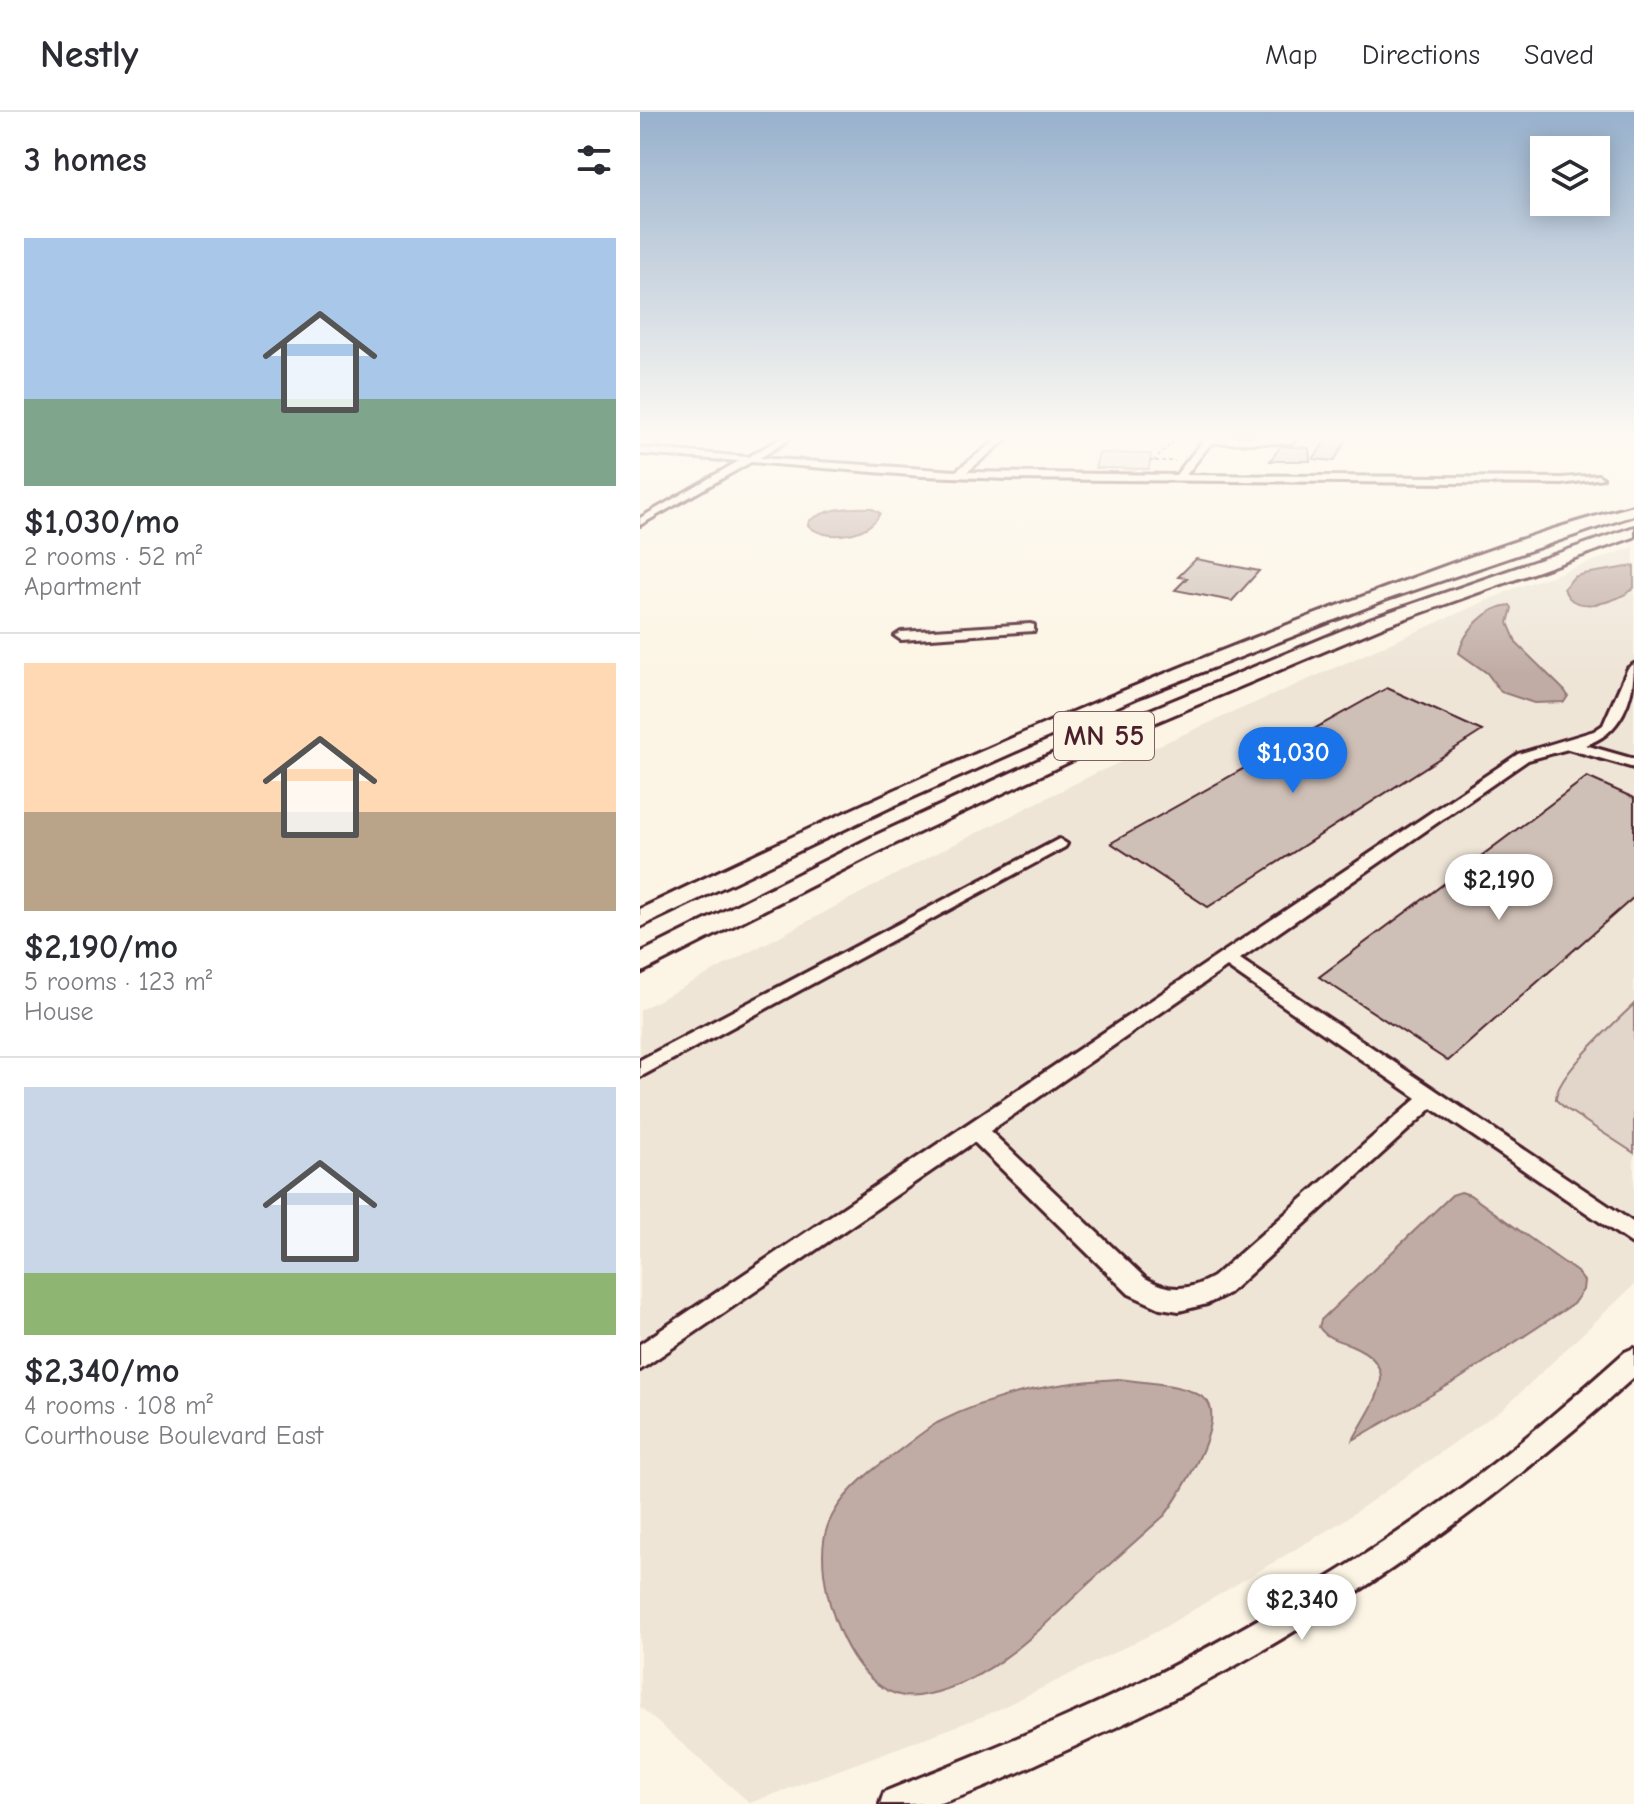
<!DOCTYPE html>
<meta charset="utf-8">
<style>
:root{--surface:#fff;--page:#f7f7f7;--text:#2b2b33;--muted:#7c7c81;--line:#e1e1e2;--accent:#1a73e8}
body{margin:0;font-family:"Comic Neue",sans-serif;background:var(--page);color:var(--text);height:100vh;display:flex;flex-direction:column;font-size:30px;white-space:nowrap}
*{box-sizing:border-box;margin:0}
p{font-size:26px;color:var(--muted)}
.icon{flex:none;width:44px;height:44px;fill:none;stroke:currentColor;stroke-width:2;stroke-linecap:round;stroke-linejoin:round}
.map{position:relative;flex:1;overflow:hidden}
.details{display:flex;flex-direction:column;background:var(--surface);width:640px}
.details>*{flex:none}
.fabs{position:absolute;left:890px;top:24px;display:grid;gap:16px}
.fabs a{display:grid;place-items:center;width:80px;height:80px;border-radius:0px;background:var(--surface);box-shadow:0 4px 20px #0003;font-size:40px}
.price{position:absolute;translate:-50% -68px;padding:0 18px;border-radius:28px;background:#fff;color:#222;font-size:26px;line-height:52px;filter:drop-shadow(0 2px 4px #0008)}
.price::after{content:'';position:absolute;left:50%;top:48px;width:24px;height:18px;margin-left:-12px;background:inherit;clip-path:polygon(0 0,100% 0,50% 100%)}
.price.active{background:var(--accent);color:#fff}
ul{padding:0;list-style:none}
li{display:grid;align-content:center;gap:16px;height:424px;padding:0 24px}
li+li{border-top:2px solid var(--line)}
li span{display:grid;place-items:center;height:248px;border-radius:0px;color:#555}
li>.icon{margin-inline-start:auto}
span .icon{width:144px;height:144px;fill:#fffc;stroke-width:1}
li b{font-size:34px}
h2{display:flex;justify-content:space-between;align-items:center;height:96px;padding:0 24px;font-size:34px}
header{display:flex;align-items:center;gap:48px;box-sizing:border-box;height:112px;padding:0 40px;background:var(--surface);border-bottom:2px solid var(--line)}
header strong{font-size:38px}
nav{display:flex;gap:44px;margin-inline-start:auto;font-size:28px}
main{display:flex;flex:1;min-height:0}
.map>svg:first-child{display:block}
</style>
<header>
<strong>Nestly</strong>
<nav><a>Map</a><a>Directions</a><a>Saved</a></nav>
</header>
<main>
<section class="details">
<h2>3 homes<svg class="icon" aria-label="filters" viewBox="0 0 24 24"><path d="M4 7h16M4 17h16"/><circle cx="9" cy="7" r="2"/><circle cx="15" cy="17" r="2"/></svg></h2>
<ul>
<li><span style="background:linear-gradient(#a9c7e8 65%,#7fa58c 0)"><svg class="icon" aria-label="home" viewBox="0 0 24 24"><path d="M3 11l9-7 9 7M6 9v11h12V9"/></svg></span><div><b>$1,030/mo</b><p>2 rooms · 52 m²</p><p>Apartment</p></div></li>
<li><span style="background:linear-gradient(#ffd9b3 60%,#b9a48a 0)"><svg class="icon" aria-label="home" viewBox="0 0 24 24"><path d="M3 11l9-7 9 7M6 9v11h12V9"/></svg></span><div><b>$2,190/mo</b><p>5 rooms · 123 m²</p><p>House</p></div></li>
<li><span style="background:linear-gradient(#c9d6e8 75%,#8fb573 0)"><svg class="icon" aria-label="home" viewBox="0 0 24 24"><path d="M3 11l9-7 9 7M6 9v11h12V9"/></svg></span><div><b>$2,340/mo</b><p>4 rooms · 108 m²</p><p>Courthouse Boulevard East</p></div></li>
</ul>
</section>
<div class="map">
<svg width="994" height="1692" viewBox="0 0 994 1692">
<rect width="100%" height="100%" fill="#fcf5e5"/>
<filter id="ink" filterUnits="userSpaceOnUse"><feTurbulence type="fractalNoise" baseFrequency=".0125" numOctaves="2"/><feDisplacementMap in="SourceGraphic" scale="16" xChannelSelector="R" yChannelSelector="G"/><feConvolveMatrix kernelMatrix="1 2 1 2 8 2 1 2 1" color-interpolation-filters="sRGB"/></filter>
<g filter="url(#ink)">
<polygon fill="#eee5d7" points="994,435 994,1173 865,1295 703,1409 518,1519 349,1602 110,1691 0,1595 0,898 285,747 456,661 873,477"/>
<g fill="#e2d5ca" stroke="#967a7a" stroke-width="2">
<polygon points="459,341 511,342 509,357 455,356"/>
<path d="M994 892V1041L925 996 916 988C914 965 976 910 994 892Z"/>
</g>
<g fill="#c0aca5" stroke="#917474" stroke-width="2">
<path d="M231 396 240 401C231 424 184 431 168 413L169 409C187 396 210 395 231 396Z"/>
<path d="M994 454V476C978 490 931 505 924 476L934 465 944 462Z"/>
<path d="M870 493 872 496 868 511 877 532 925 579 928 584 924 590 894 591 861 580 847 561 819 541C824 519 846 495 870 493Z"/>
<path d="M821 1080 830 1083 937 1160 944 1169 943 1178 933 1192 819 1267 713 1328C732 1291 766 1256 711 1233 699 1229 686 1226 679 1215L681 1208 812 1083Z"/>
<path d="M479 1267C504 1271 543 1271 564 1286 590 1305 539 1384 525 1403 499 1426 473 1449 448 1472 400 1517 348 1574 278 1584 211 1593 168 1464 188 1413 199 1384 227 1361 253 1343 267 1333 282 1320 297 1311 353 1282 417 1270 479 1267Z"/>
</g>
<g fill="#cfc0b7" stroke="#4a1f2b" stroke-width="2">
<polygon points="688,325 707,327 694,349 673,347"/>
<polygon points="641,334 669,336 670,349 630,349"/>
<polygon points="556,447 619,459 592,489 535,478 547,466 538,465"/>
<polygon points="747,576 842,619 568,795 471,731"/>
<polygon points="947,665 994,686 994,785 808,949 679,865"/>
</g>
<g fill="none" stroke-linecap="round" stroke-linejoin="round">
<defs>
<g id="minor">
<polygon points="143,325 153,325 120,346 316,359 360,325 369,325 327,360 536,363 566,325 658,325 651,331 571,331 546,363 922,366 958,363 963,366 922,372 369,367 283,364 111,350 0,413 0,406 99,349 0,342 0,336 108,345"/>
<polygon points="390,512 394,513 394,519 261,528 255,524 261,520"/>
<path d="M994 552C994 587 981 622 945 633L994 647V656L928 637 888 648 600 847 994 1111V1133L792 996 589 1181 567 1192 539 1199 520 1196 489 1182 334 1030 0 1258V1232L878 642 954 619 963 613 988 556ZM587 855 777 986 573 1165C548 1179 530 1180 505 1166L350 1019Z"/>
<polygon points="419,727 427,732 425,735 0,965 0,948"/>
<path d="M994 1236V1265C829 1415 644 1540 440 1632 394 1652 348 1677 300 1691 282 1692 258 1692 240 1692L244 1680C345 1639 447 1600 544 1548 639 1498 730 1442 817 1379 876 1336 931 1288 985 1240Z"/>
</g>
<g id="highway">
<path d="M994 394V403L745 488 496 586 251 695 0 815V797C224 689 451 587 684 499 785 461 889 421 994 394Z"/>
<polygon points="994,415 994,425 744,514 495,619 250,734 0,861 0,841 234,724 481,610 732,506"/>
</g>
</defs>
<use href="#minor" stroke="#4a1f2b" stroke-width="6"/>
<use href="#highway" stroke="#4a1f2b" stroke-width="6"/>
<g stroke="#4a1f2b" stroke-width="2" stroke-dasharray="3 3" stroke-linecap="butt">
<polyline points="510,349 535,349"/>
<polyline points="514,349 538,325"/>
</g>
<use href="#minor" fill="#fcf5e5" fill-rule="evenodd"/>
<use href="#highway" fill="#fcf5e5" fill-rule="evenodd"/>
</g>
</g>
<linearGradient id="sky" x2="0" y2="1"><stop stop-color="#98b1cd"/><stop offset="0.58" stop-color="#fefaf3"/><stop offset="1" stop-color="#fefaf3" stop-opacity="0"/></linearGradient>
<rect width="994" height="562" fill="url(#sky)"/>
<g text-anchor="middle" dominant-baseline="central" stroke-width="6" stroke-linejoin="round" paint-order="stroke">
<rect fill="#fcf5e5" stroke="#7f5f63" stroke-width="2" x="414" y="600" width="100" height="48" rx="6"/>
<g font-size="28" font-weight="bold" fill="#4a1f2b">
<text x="464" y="624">MN 55</text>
</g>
</g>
</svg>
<div class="fabs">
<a><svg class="icon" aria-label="layers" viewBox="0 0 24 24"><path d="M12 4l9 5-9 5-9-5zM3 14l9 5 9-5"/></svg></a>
</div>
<b class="price active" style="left:653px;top:683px">$1,030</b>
<b class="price" style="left:859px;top:810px">$2,190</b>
<b class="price" style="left:662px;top:1530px">$2,340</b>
</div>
</main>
